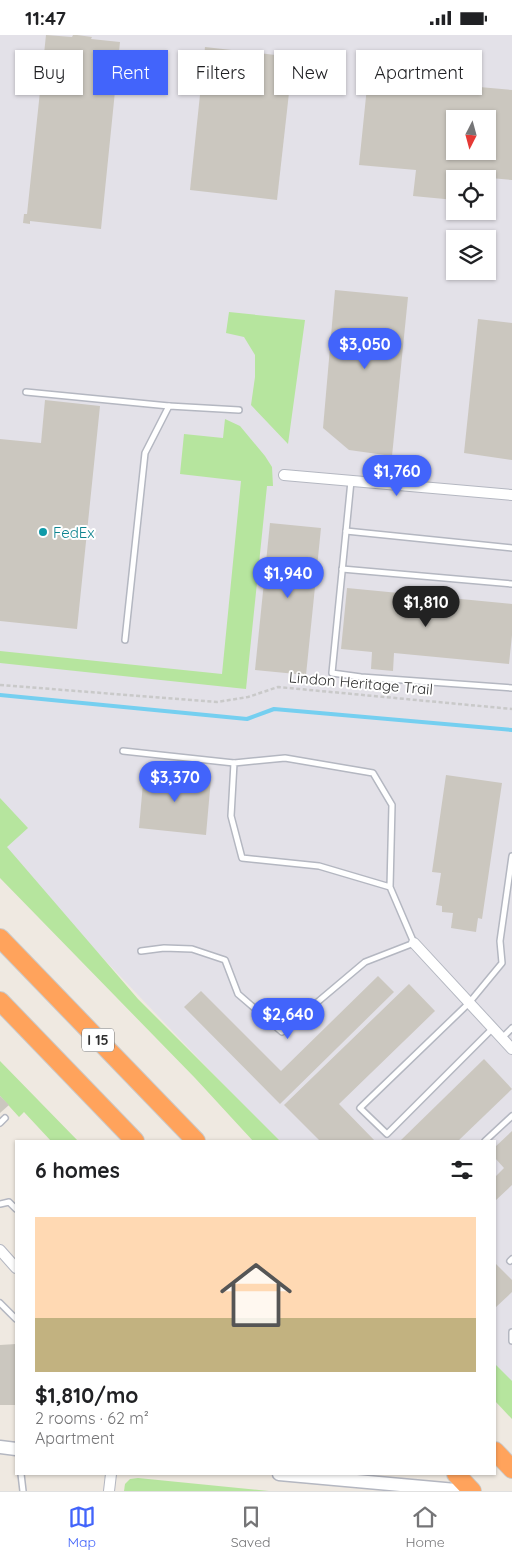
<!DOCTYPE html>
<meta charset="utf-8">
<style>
:root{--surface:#fff;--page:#f2f2f2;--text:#202124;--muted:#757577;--line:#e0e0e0;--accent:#4264fb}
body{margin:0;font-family:Quicksand,sans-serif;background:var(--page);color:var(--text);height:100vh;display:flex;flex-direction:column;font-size:19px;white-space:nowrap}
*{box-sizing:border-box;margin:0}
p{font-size:16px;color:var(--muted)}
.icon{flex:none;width:28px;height:28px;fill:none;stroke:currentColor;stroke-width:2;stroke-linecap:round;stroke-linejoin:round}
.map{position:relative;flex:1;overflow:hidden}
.drawer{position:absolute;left:15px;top:1105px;width:481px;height:335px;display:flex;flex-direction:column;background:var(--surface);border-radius:0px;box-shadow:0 1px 4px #0004}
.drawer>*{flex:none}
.hud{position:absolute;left:15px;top:15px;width:482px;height:45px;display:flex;gap:10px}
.needle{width:32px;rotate:186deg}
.controls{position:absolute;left:446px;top:75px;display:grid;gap:10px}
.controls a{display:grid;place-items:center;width:50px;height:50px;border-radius:0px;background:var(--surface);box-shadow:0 1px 4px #0004;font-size:25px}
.price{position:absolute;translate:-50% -42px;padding:0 11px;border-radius:18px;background:var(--accent);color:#fff;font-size:16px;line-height:32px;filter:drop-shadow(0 1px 2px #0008)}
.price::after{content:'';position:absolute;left:50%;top:30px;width:15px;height:11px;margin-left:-8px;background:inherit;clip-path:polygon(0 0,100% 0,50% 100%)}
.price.selected{background:#222;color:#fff}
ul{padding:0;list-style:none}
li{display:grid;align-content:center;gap:10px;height:265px;padding:0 20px}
li span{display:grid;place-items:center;height:155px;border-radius:0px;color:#555}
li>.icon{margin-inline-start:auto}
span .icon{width:90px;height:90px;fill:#fffc;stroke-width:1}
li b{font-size:21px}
h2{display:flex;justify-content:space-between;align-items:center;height:60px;padding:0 20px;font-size:21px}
.chip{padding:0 18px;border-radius:0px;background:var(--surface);box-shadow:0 1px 4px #0004;font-size:18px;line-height:45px}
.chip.selected{background:var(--accent);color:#fff}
.status{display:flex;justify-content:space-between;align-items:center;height:35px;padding:0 25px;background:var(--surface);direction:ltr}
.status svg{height:14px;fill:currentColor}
.tab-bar{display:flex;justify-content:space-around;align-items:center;height:70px;border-top:1px solid var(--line);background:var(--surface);font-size:14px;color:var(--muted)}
.tab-bar a{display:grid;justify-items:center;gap:2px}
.tab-bar .selected{color:var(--accent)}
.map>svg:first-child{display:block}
</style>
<div class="status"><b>11:47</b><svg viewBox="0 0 49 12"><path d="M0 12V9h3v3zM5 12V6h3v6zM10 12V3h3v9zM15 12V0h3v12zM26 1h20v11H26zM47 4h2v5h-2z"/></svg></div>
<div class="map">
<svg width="512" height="1456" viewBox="0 0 512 1456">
<rect width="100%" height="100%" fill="#efe9e1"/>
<path fill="#e3e1e8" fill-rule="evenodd" d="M0 0H512V1354L495 1336V1106H277L0 815ZM455 84H488V116H455ZM455 144H488V176H455ZM455 204H488V236H455Z"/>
<g fill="#b6e59e">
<polygon points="229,277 305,285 288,409 251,370 255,342 255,320 244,302 226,298"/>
<polygon points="225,384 240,391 265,421 272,432 273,451 267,451 246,654 0,628 0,616 222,639 241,446 180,439 184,399 223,403"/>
<polygon points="0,763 28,793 7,812 138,964 280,1106 253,1106 195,1043 0,843"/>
<polygon points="0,1026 78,1106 51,1106 24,1077 19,1082 0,1061"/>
<polygon points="495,1329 512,1346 512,1384 495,1366"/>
<polygon points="138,1443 269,1456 124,1456 125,1449 130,1444"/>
</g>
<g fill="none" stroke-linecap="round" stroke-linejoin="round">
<polyline stroke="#75cff0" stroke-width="4" points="0,660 247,684 274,674 512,695"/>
</g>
<g fill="#cbc7bf" fill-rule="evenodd">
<polygon points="46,0 72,2 73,0 77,0 92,2 91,4 120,7 101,194 30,186 30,189 23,188 24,179 27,179"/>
<polygon points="205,12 293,22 277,165 190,155"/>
<path d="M368 42 512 55V145L479 142V144H455V165L413 161 416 135 359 130ZM455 84H488V116H455Z"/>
<polygon points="335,255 408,262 392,421 349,415 323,393"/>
<polygon points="478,284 512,288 512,425 464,418"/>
<polygon points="45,365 100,371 77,594 0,586 0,404 41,408"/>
<polygon points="270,488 321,493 306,640 255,635"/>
<polygon points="347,553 512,569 512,600 509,629 394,618 393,636 371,634 372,617 341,614"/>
<polygon points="144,737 211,743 206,800 139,793"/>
<polygon points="446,740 502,748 482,884 478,883 476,897 451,893 453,878 442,877 442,871 436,870 441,838 432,837"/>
<polygon points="378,941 394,957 280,1069 184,972 201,956 281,1036"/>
<polygon points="409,949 435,976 339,1069 375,1106 320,1106 284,1070"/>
<polygon points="484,1024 512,1054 458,1106 400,1106"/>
<polygon points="0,1061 9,1070 0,1078"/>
<polygon points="512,1096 512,1150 495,1166 495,1142 504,1133 495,1123 495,1112"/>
<polygon points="495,1228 512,1245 512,1257 495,1273"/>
<polygon points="16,1309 16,1370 0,1370 0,1310"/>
</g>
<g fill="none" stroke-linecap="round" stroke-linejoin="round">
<defs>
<g id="service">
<polyline points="26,357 169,371"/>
<polyline points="351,446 332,638 361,642 512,653"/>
<polyline points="346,496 512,513"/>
<polyline points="342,534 512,549"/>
<polyline points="125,605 145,418 169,371 239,375"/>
<polyline points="123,716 234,728"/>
<polyline points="141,916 164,913 192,914 225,925 238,959 282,997 365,927 414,908 390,852 392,770 373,738 285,723 234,728 231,781 242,823 319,831 390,852"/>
<polyline points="493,993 387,1099 360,1073 469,968 502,928 500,906 512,821"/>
<polyline points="502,1003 512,993"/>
<polyline points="0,1088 5,1083"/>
<polyline points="485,1106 512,1081"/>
<polyline points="0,1169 9,1167 16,1174"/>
<polyline points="510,1226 512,1224"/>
<polyline points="0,1268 16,1284"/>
<polyline points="512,1297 512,1306"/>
<polyline points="21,1439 23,1456"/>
</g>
<g id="minor">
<polyline points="284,440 512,460"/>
<polyline points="414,908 512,1014"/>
<polyline points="0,1215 16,1233"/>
<polyline points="109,1456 111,1439"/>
</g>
<g id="tertiary">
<polyline points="0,1412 16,1414"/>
<polyline points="279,1439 467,1456"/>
</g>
<g id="motorway">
<polyline points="0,903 196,1106"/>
<polyline points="0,966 135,1106"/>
<polyline points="495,1416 512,1434"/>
<polyline points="456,1439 472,1456"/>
</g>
</defs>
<use href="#service" stroke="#b4b7c1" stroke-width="8"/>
<use href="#minor" stroke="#b4b7c1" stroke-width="12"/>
<use href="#tertiary" stroke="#b4b7c1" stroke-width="15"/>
<use href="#motorway" stroke="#c9c9c9" stroke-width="20"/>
<polyline stroke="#c9c9c9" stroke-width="2.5" stroke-dasharray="4 2.5" stroke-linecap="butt" points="0,650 217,667 248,662 278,652 512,674"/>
<use href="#service" stroke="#fff" stroke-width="5"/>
<use href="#minor" stroke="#fff" stroke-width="10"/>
<use href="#tertiary" stroke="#fff" stroke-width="12"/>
<use href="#motorway" stroke="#ffa35c" stroke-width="18"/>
</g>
<circle fill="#0f9aa8" stroke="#fff" stroke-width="2" cx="43" cy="497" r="5"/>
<g text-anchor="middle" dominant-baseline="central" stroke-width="4" stroke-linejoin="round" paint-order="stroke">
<rect fill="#fff" stroke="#6d6d6d" stroke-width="1" x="82" y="993.5" width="32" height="23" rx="4"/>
<g font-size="14" font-weight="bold" fill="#2e2e2e">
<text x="98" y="1005">I 15</text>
</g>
<g font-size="15" fill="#0d838f" stroke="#fff" text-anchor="start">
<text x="53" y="497">FedEx</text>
</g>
<g font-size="15" fill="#2e2e2e" stroke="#fff">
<text transform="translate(361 648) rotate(5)">Lindon Heritage Trail</text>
</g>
</g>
</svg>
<div class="controls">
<a><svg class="needle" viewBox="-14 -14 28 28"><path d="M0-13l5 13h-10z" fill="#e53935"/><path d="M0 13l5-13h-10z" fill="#757577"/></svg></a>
<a><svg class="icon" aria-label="locate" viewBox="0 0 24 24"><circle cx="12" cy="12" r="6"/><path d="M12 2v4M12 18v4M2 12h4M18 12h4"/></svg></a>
<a><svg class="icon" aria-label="layers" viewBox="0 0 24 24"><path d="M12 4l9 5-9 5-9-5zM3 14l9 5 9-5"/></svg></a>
</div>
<b class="price" style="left:365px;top:335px">$3,050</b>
<b class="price" style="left:397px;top:462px">$1,760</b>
<b class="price" style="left:288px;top:564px">$1,940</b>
<b class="price selected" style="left:426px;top:593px">$1,810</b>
<b class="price" style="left:175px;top:768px">$3,370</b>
<b class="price" style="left:288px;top:1005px">$2,640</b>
<div class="hud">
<a class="chip">Buy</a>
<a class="chip selected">Rent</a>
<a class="chip">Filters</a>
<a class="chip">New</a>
<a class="chip">Apartment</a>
</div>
<section class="drawer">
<h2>6 homes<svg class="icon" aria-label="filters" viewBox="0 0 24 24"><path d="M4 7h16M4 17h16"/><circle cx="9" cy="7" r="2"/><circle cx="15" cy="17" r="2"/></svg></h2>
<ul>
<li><span style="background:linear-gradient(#ffd9b3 65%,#c2b280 0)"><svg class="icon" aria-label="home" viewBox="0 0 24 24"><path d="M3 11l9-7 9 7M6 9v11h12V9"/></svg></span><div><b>$1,810/mo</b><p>2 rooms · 62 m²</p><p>Apartment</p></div></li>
</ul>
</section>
</div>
<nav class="tab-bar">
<a class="selected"><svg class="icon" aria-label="map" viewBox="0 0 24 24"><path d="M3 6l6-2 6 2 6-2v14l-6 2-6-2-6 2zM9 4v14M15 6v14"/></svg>Map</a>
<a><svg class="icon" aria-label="saved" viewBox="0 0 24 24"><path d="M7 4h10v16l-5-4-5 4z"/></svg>Saved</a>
<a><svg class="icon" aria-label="home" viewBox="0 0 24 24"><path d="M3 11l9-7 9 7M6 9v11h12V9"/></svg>Home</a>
</nav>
